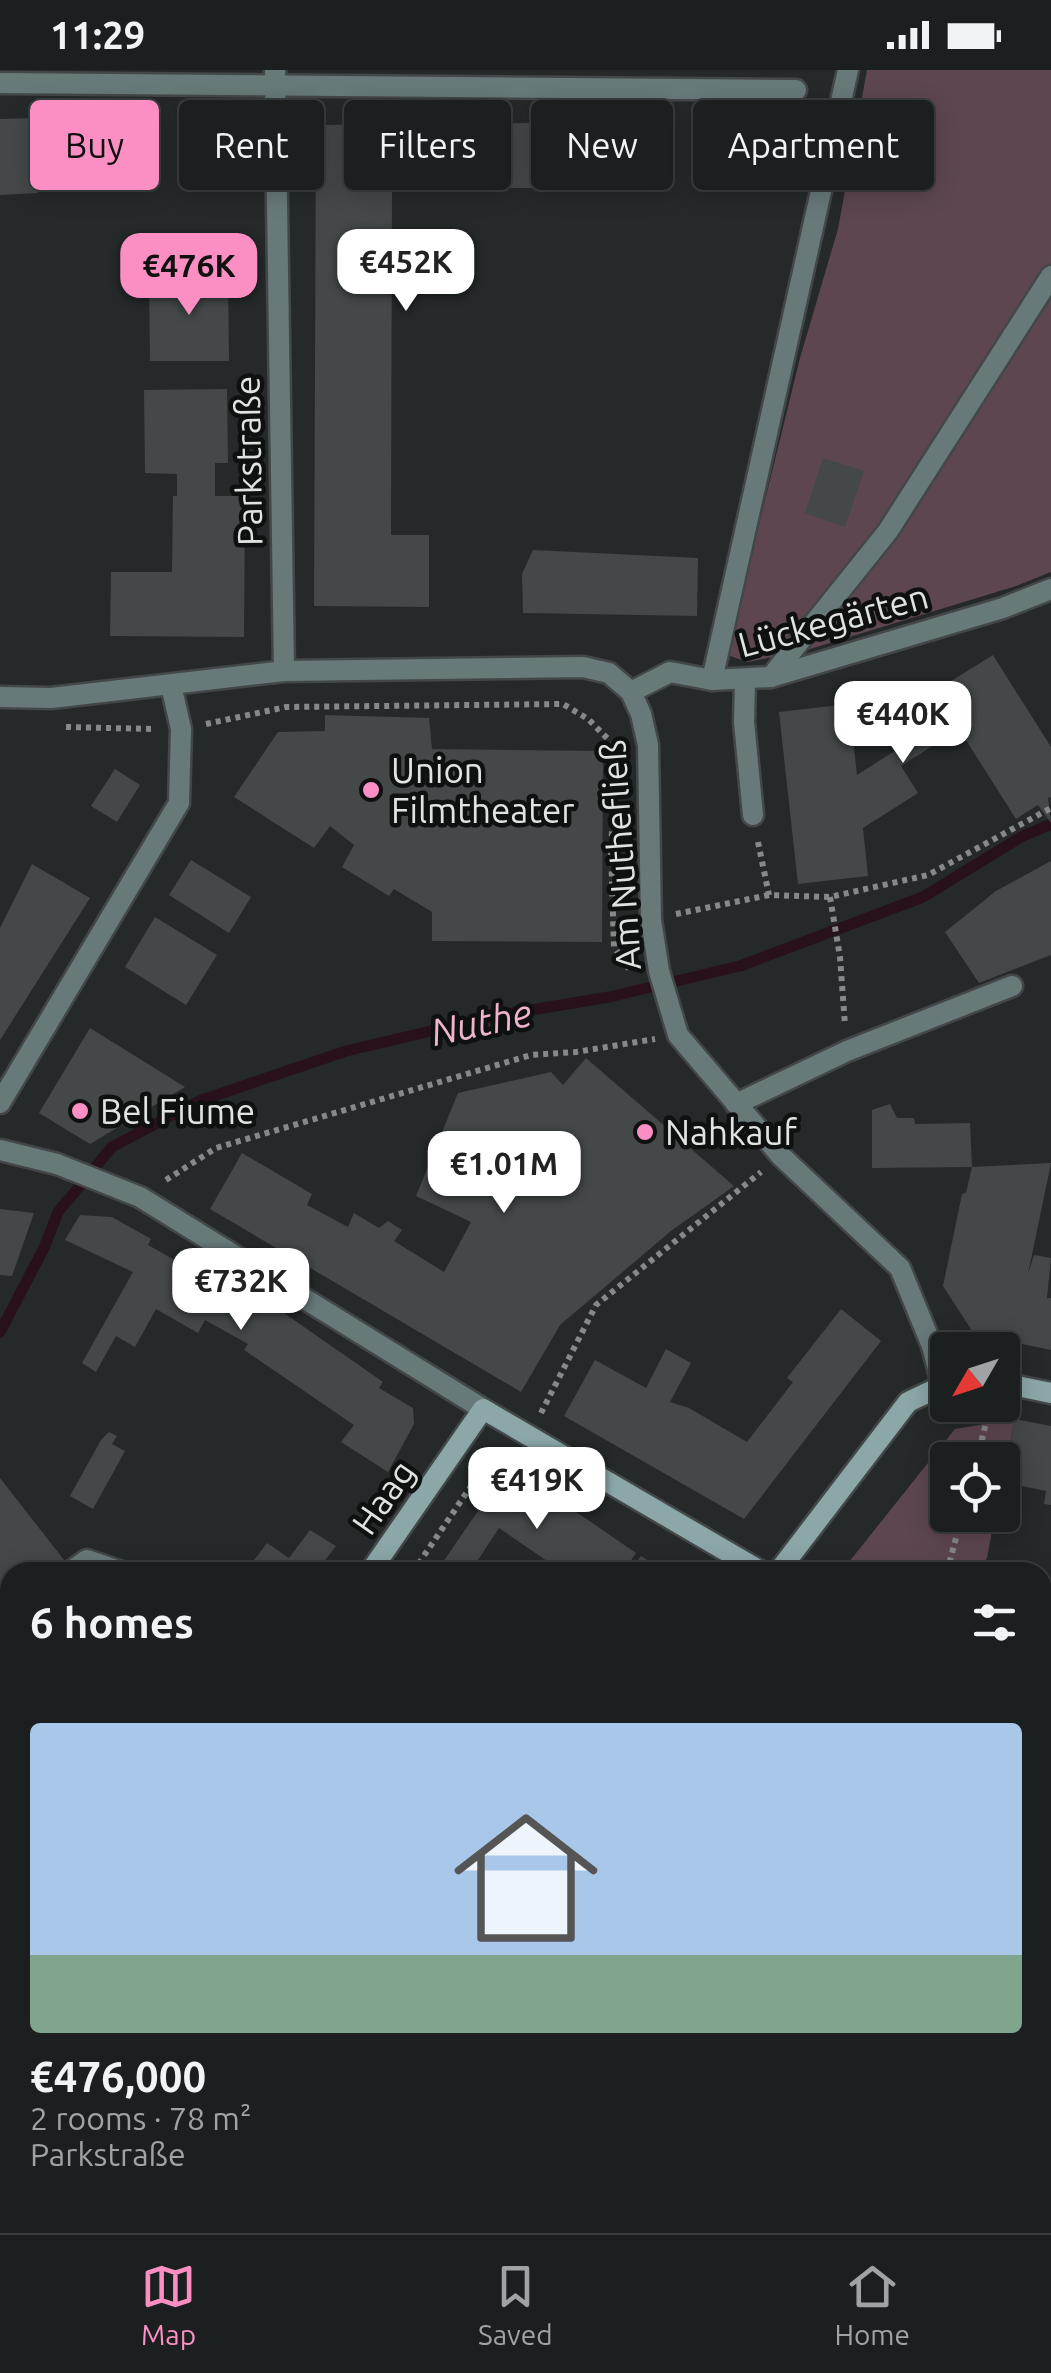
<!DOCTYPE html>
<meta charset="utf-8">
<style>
:root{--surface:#1c1f1f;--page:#292c2c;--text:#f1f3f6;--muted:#a0a2a4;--line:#3a3d3d;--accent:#fb8fc3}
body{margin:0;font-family:Ubuntu,sans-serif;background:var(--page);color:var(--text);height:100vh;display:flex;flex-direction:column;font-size:38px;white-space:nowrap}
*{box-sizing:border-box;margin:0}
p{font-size:32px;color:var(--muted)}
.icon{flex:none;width:55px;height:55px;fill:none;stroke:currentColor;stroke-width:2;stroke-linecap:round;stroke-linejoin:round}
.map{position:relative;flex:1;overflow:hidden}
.drawer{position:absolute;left:0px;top:1492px;width:1052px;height:672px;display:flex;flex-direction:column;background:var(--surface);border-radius:30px 30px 0 0;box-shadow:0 5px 25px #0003,0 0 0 2px var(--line)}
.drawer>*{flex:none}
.hud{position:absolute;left:30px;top:30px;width:992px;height:90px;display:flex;gap:20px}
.needle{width:65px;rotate:231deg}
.tools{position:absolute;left:930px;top:1262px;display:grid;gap:20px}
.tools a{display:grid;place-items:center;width:90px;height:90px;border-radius:10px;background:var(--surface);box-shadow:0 5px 25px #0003,0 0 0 2px var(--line);font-size:50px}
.price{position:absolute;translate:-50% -85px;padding:0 22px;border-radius:20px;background:#fff;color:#222;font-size:32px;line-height:65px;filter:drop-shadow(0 2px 5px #0008)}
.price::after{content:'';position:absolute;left:50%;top:60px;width:30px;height:22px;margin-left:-15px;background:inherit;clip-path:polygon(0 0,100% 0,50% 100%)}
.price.active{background:var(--accent);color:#111}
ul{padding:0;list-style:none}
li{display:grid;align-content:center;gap:20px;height:530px;padding:0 30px}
li span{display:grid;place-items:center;height:310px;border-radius:10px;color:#555}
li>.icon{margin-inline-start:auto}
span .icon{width:180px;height:180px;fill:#fffc;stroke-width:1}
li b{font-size:42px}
h2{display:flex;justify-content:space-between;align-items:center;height:120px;padding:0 30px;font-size:42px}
.pill{padding:0 35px;border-radius:10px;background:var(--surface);box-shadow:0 5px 25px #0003,0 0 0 2px var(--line);font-size:35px;line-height:90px}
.pill.active{background:var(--accent);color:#111}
.status{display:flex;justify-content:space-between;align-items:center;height:70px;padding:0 50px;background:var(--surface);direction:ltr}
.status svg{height:28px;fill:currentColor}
.menu{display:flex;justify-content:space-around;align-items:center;height:140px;border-top:2px solid var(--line);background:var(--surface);font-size:28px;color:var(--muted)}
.menu a{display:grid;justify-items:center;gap:5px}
.menu .active{color:var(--accent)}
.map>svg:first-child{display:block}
</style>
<div class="status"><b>11:29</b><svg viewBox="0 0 49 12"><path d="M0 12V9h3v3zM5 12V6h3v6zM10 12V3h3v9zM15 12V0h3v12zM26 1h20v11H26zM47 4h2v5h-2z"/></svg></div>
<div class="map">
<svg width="1051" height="2163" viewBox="0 0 1051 2163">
<rect width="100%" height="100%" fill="#252929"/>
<g fill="#5d4650">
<polygon points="867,0 1051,0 1051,502 1016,516 807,580 748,592 727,585 800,288 838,159"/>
<polygon points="1015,1349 1003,1407 1002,1390 948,1390 948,1445 995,1445 987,1488 979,1502 841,1502 955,1359"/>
</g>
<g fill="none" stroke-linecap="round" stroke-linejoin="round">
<polyline stroke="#28101c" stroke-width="11" points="0,1262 44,1178 58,1142 112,1077 199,1031 346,981 495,946 609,927 740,896 923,827 1021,767 1051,754"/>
</g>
<g fill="#444848">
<polygon points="36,48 38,123 0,125 0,49"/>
<polygon points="649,52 649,118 392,118 391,465 429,465 429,537 314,536 316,55"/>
<polygon points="228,205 229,291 150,291 149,206"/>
<polygon points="227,319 228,393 215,393 215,426 245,426 244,567 110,566 111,502 172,502 173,426 177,426 177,404 145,403 144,320"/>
<polygon points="823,388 864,401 845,457 805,443"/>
<polygon points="533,480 698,488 697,546 523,543 522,504"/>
<polygon points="993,585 1051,677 1051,727 1048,728 1051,753 1038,735 1016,749 959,659 901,696 918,723 863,758 868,806 798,814 779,642 849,634 857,705 915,668 900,643"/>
<polygon points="325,645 429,648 432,679 603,681 602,872 432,871 432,842 394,819 389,826 342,797 354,775 330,756 314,778 234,727 278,662 325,661"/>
<polygon points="115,699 140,715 117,752 91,736"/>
<polygon points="191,790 251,827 229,863 169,825"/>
<polygon points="1051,791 1051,885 979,913 945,862 996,821"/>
<polygon points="32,794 90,828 0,970 0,858"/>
<polygon points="155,847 217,885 186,935 125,897"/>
<polygon points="90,958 185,1017 90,1074 39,1043"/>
<polygon points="586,988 734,1116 671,1161 560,1255 521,1322 210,1139 242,1083 312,1124 307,1135 348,1157 354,1143 379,1158 388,1151 402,1160 394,1171 444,1202 471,1152 416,1126 458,1023 551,1002 563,1015"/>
<polygon points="890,1034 897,1048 914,1048 915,1054 970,1053 972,1097 872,1098 872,1040"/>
<polygon points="1051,1093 1028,1204 1034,1185 1051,1188 1047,1228 1051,1228 1051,1280 974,1264 943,1216 962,1124 966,1123 972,1097"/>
<polygon points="0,1139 34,1143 12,1206 0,1205"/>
<polygon points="80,1145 112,1147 151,1169 148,1175 182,1194 187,1186 274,1236 383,1312 379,1318 413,1338 414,1354 388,1402 341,1372 354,1355 244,1280 248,1274 205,1250 198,1263 156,1239 135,1277 116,1266 96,1302 82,1293 133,1202 65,1170"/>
<polygon points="841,1239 881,1271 744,1449 564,1346 595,1290 646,1318 666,1279 691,1293 670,1332 689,1338 747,1372 793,1312 787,1308"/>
<polygon points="1015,1349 1051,1356 1051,1435 1044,1434 1046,1421 1002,1412"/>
<polygon points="109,1362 117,1366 112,1374 125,1381 93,1439 70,1426 101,1370"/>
<polygon points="509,1396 636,1483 623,1502 563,1502 499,1458 478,1490 496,1502 436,1502"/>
<polygon points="0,1408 64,1490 48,1502 10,1502 10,1533 0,1540"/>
<polygon points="310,1460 336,1476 316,1502 245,1502 267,1473 289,1488"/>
<polygon points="641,1486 665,1502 630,1502"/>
<polygon points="0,1728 10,1754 10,1776 0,1780"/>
<polygon points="1042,1757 1051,1763 1051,1841 1042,1836"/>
<polygon points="1051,1889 1051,1946 1049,1950 1042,1946 1042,1904"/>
<polygon points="1042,1961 1051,1966 1051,2021 1042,2016"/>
<polygon points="1042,2100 1051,2105 1051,2116 1042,2129"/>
<polygon points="507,2155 562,2155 564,2163 509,2163"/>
<polygon points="641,2155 691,2155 691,2163 642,2163"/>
<polygon points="716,2155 771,2155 782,2163 728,2163"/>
<polygon points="918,2155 946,2155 942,2163 913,2163"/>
</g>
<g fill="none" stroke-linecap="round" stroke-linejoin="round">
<defs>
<g id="service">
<polyline points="771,607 888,461 1051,206"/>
<polyline points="712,610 848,0"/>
<polyline points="745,610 744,652 753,745"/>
<polyline points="736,1034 847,981 1012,916"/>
<polyline points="1042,1560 1051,1562"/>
</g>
<g id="minor">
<polyline points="275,0 284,601"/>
<polyline points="0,13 796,20"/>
<polyline points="631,622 670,602 712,610 771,607 1003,538 1051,519"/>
<polyline points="0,627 51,628 284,601 583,597 609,603 631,622 641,644 648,675 651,850 659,901 678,965 781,1086 900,1198 932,1276 942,1314"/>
<polyline points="0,1033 179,733 181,659 171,615"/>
<polyline points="0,1080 57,1094 140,1127 483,1339"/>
<polyline points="70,1502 87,1490 122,1502"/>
<polyline points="0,1555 10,1548"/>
<polyline points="1042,1685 1051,1691"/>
<polyline points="594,2155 595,2163"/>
<polyline points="820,2155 832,2163"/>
</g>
<g id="secondary">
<polyline points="1002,1313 1051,1323"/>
<polyline points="370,1502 483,1339 762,1502"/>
<polyline points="778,1502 908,1332 948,1313"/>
<polyline points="0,1658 10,1654"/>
<polyline points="1042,2048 1051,2053"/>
</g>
</defs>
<use href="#service" stroke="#434747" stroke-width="25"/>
<use href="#minor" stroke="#434747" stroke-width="25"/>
<use href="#secondary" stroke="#434747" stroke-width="25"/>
<g stroke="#868989" stroke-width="6" stroke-dasharray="5 5" stroke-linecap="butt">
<polyline points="206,654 286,637 563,634 588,649 608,669 616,696 611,779 614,877 629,899"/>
<polyline points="66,657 154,659"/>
<polyline points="758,772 769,825"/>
<polyline points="830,827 840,887 845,955"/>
<polyline points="676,844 769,825 830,827 928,805 1051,738"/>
<polyline points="166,1110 216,1078 531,985 576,982 655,969"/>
<polyline points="541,1343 596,1235 761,1102"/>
<polyline points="977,1390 990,1336"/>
<polyline points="413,1502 496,1379"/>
<polyline points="947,1502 962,1445"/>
</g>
<use href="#service" stroke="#68797a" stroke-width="20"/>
<use href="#minor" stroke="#68797a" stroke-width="20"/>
<use href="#secondary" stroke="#8ca7a8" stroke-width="20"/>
</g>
<g fill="#fb8fc3" stroke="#0f1111" stroke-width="4">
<circle cx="371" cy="720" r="10"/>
<circle cx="80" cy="1041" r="10"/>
<circle cx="645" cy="1062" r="10"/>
</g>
<g text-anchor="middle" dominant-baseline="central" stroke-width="9" stroke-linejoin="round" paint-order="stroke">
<g font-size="35" fill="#e1e3e3" stroke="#0f1111">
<text transform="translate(248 391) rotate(-91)">Parkstraße</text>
<text transform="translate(833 550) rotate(-15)">Lückegärten</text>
<text transform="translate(620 785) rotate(-94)">Am Nuthefließ</text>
<text transform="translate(383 1427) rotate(-55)">Haag</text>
</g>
<g font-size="35" fill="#e1e3e3" stroke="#0f1111" text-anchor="start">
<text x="391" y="700">Union<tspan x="391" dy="40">Filmtheater</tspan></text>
<text x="100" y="1041">Bel Fiume</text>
<text x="665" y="1062">Nahkauf</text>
</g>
<g font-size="38" font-style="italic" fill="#eeb4cd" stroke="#0f1111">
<text transform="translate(481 952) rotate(-12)">Nuthe</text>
</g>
</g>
</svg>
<div class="tools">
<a><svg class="needle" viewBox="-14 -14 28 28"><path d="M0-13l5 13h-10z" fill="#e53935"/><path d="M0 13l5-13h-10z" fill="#a0a2a4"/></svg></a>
<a><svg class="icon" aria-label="locate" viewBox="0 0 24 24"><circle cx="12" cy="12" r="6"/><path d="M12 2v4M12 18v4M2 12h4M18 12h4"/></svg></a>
</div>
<b class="price" style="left:406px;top:244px">€452K</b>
<b class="price active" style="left:189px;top:248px">€476K</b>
<b class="price" style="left:903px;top:696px">€440K</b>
<b class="price" style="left:504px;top:1146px">€1.01M</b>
<b class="price" style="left:241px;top:1263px">€732K</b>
<b class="price" style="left:537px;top:1462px">€419K</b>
<div class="hud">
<a class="pill active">Buy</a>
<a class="pill">Rent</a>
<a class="pill">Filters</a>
<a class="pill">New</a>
<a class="pill">Apartment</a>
</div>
<section class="drawer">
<h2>6 homes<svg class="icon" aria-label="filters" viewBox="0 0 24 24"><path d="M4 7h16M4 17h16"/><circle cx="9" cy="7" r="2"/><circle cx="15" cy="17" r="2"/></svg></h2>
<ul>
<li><span style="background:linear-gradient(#a9c7e8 75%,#7fa58c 0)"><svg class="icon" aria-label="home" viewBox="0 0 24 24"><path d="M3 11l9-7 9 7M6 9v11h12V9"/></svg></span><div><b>€476,000</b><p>2 rooms · 78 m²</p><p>Parkstraße</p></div></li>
</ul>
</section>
</div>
<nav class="menu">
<a class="active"><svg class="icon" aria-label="map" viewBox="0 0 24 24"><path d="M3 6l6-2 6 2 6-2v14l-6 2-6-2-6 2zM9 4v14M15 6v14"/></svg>Map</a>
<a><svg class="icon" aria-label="saved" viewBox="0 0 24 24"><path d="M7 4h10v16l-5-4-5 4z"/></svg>Saved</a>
<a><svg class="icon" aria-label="home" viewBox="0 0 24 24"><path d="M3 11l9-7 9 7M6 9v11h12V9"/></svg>Home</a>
</nav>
